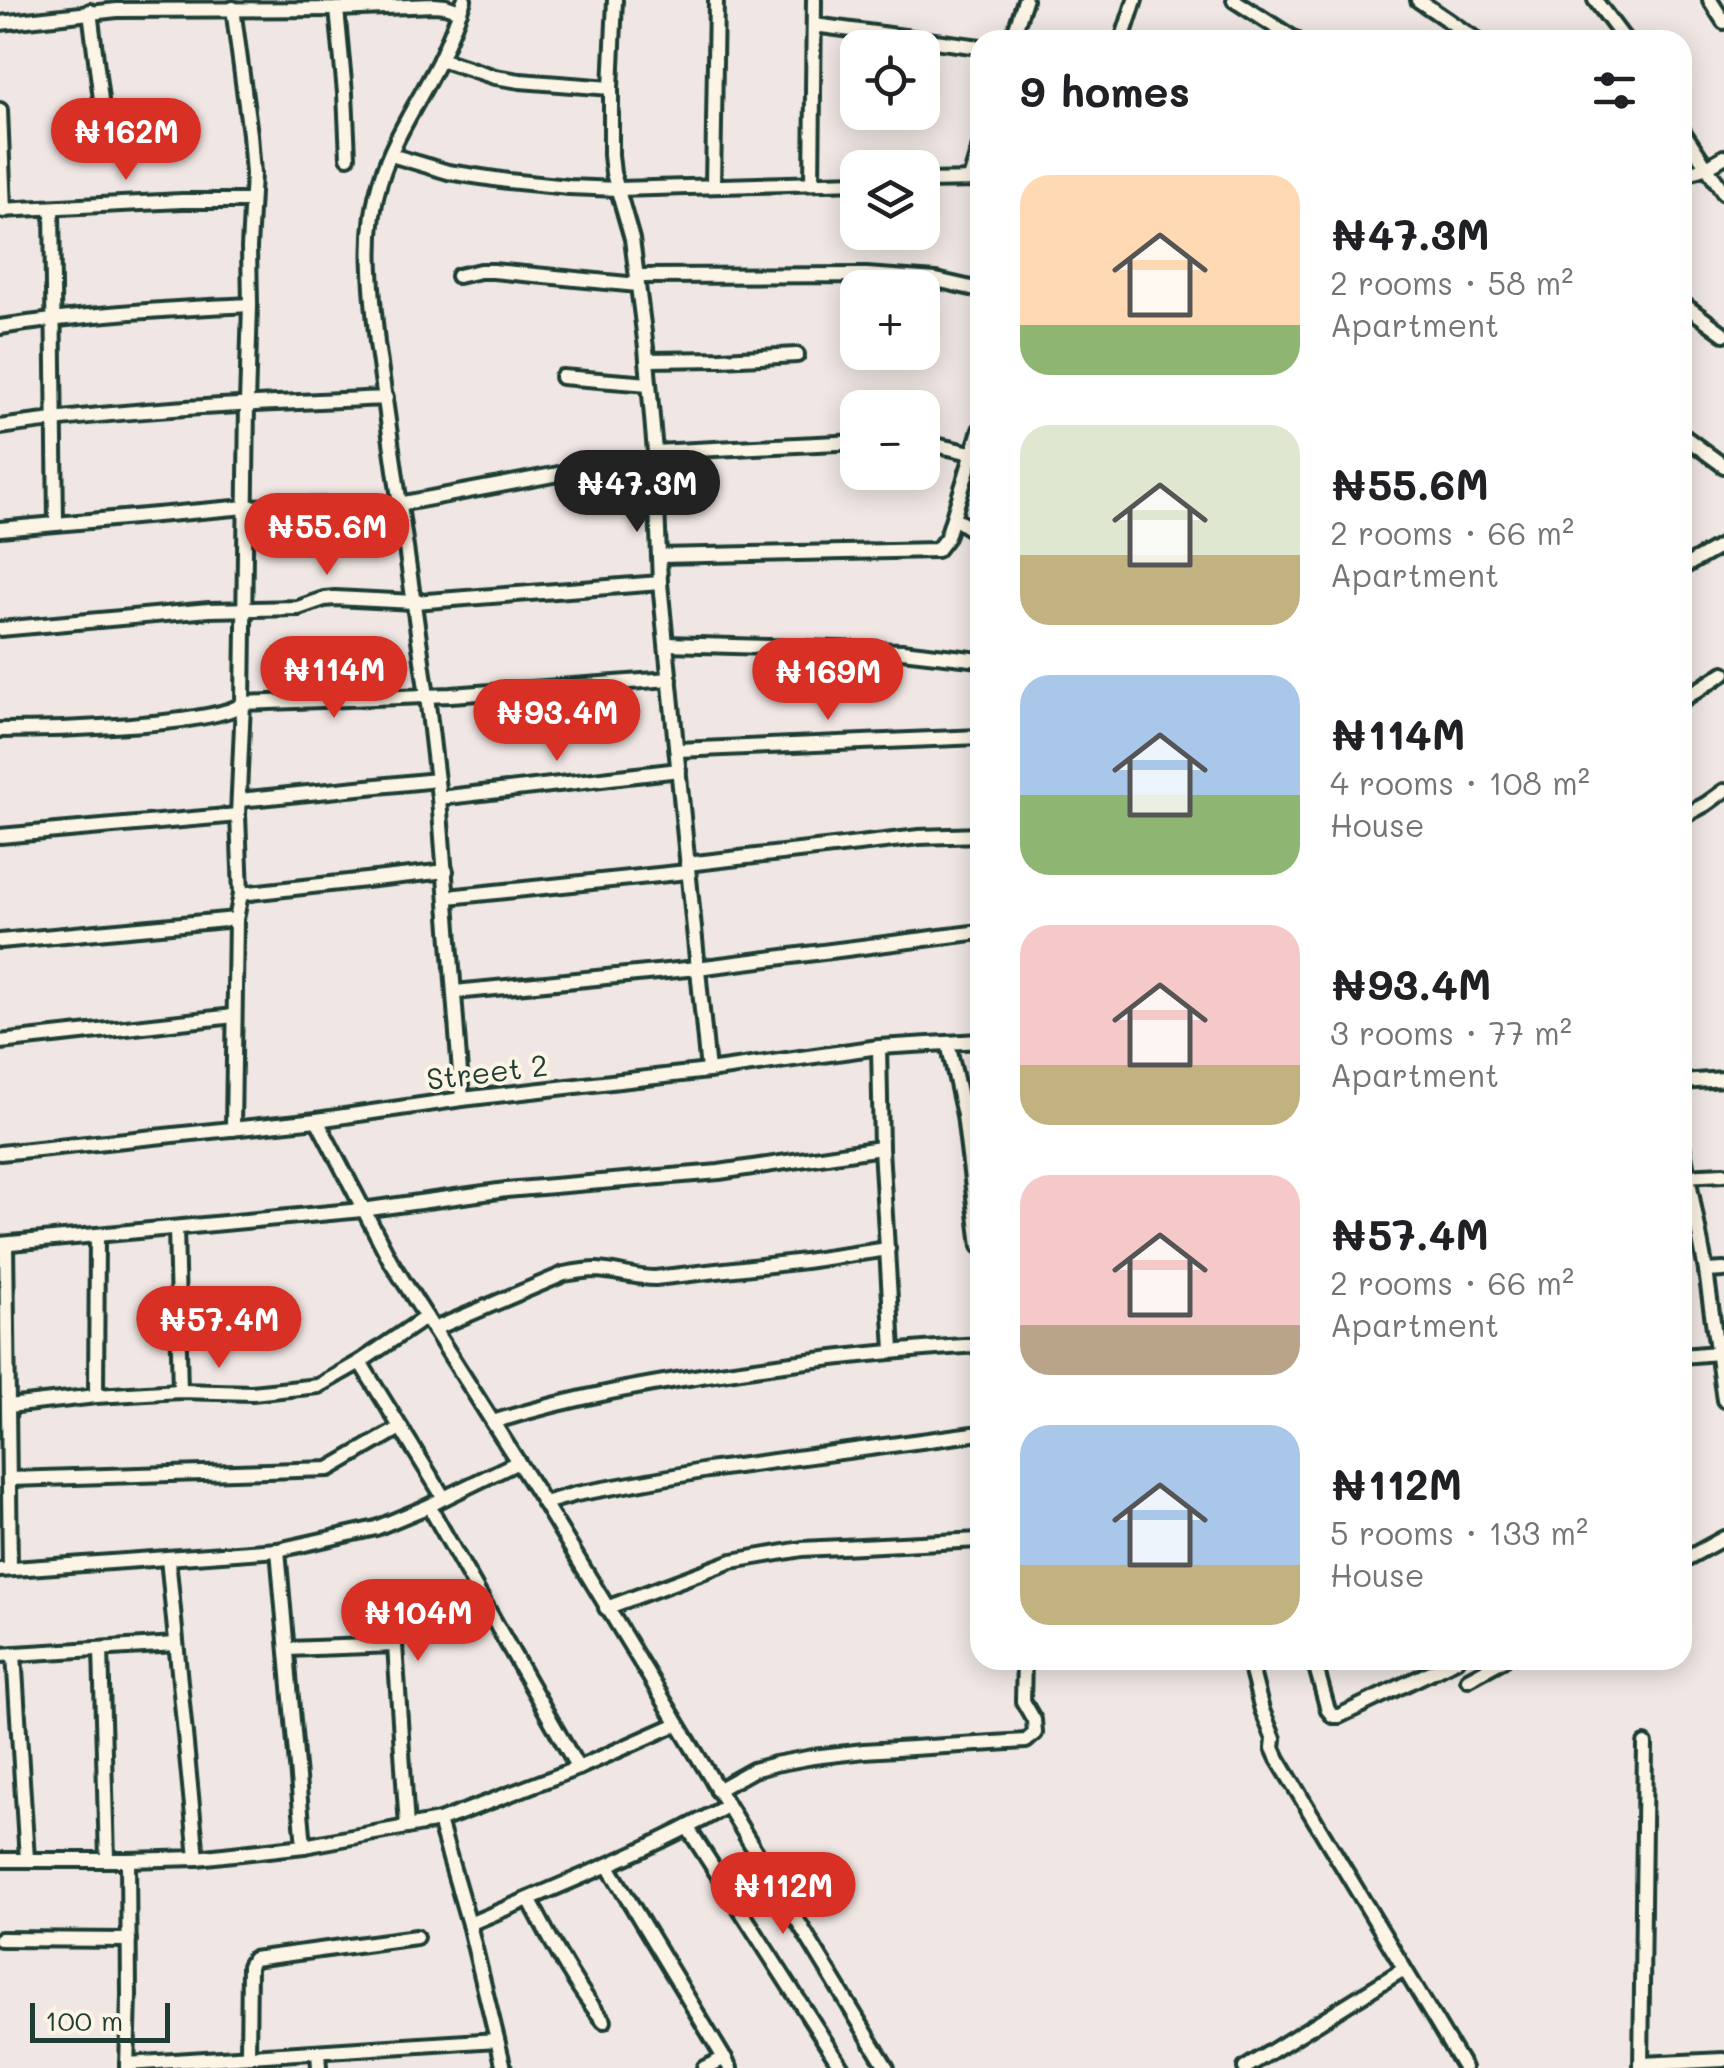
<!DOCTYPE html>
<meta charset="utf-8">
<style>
:root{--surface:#fff;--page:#f2f2f2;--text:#202124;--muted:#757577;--accent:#d93025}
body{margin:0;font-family:Mali,sans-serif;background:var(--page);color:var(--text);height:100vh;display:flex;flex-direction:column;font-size:38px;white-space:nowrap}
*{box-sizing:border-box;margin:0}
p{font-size:32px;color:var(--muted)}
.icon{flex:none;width:55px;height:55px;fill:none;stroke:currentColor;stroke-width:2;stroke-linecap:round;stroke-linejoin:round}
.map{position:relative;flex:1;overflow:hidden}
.sheet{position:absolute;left:970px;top:30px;width:722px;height:1640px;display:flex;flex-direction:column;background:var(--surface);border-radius:30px;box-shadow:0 5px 25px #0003}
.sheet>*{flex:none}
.fabs{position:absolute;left:840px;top:30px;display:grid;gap:20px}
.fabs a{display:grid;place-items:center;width:100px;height:100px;border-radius:20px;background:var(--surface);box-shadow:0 5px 25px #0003;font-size:50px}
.scale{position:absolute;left:30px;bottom:25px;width:140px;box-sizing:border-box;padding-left:10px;border:5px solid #1f3d34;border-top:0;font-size:28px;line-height:35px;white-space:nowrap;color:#1f3d34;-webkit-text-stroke:8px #fcf5e5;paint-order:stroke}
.price{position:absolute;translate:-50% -85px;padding:0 22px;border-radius:35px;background:var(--accent);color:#fff;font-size:32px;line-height:65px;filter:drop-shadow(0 2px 5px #0008)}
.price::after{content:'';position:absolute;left:50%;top:60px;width:30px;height:22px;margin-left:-15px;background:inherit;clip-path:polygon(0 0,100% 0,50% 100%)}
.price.current{background:#222;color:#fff}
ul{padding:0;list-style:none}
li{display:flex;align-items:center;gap:30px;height:250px;padding:0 50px}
li span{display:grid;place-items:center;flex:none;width:280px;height:200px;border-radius:30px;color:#555}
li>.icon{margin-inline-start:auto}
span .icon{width:120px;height:120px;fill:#fffc;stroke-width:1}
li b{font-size:42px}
h2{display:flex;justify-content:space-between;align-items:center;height:120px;padding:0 50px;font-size:42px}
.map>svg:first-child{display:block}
</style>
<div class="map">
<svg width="1724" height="2068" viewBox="0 0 1724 2068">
<rect width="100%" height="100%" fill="#f0e7e4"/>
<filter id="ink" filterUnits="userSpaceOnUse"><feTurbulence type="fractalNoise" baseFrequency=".01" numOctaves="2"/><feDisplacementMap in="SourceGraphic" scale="20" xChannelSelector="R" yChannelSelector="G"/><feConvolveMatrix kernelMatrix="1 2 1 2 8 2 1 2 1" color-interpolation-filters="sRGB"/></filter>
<g filter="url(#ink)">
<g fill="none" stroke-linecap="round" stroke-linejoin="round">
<defs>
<g id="minor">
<polyline points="615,0 611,88 611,155 613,173 632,239 646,348 655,452 660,583 708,1071"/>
<polyline points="1234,0 1296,40"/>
<polyline points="1418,0 1477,40"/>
<polyline points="1595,0 1625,40"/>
<polyline points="1710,0 1724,22"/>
<polyline points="337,9 345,93 348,157"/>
<polyline points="90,11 107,148"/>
<polyline points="0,23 117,10 337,9 434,5 445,6 460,11"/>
<polyline points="814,25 980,47"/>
<polyline points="1012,40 1025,0"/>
<polyline points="1122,40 1135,0"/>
<polyline points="440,59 495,77 520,81 611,88"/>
<polyline points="0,110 4,211"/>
<polyline points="1682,130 1724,193"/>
<polyline points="391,155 448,172 508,181 569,187 618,189 858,182"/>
<polyline points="1682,175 1707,167 1724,157"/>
<polyline points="970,179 980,146"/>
<polyline points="922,181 980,180"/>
<polyline points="812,183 814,0"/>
<polyline points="713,185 716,0"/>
<polyline points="52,208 56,522"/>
<polyline points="0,210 182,201 251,201"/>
<polyline points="458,276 480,271 493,271 638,285"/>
<polyline points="637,276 866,275 936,280 980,290"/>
<polyline points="1682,303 1724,334"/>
<path d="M0 327C83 314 166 309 250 305"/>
<polyline points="647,360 721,359 797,355"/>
<polyline points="562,377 649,384"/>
<path d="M0 427C128 408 257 404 386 398"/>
<polyline points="1682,435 1724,466"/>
<polyline points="922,442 971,453"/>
<polyline points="655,452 858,442"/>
<polyline points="954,518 980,535"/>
<polyline points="0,529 246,507 399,504 569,472 610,472 656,486"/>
<polyline points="659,556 937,550 947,537 980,430"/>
<polyline points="1682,568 1724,544"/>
<polyline points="0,629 209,610 298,608 324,599 335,598 414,602 660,583"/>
<polyline points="667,644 902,651 980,660"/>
<polyline points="1682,700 1724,673"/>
<path d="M0 730C40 730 221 726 243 703L451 695 670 679"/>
<polyline points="678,750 980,737"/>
<polyline points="439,798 679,770"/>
<polyline points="239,800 437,780"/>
<polyline points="1682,817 1706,804 1724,791"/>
<polyline points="0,836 238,815"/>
<polyline points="687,864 919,837 980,835"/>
<polyline points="241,894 446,871"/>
<polyline points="448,897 687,872"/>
<polyline points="0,941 236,919"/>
<polyline points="455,992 697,968 980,932"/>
<polyline points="0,1042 234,1016"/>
<polyline points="948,1043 964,1115 980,1246"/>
<polyline points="879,1047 881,1148 893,1350"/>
<polyline points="1682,1082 1724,1079"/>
<path d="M462 1099 439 798 427 696 377 343C372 290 364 233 380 182 393 137 421 99 441 57 449 39 457 19 464 0"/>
<polyline points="317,1120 390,1260 544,1503 887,2068"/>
<polyline points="233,1129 236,919 241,894 238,815 243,703 247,404 250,305 249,248 253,174 250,134 233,8"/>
<polyline points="1682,1144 1706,1271 1724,1400"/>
<polyline points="0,1153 317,1120 462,1099 708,1071 879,1047 980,1041"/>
<polyline points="1682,1176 1724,1174"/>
<polyline points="176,1228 180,1391"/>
<polyline points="0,1244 362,1210 506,1190 719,1172 881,1148"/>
<polyline points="6,1244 10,1569"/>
<polyline points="1706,1271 1724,1270"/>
<path d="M434 1329 564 1274C575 1272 586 1270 597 1270 617 1271 635 1278 655 1278L805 1261 888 1249"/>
<polyline points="1682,1356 1717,1353"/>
<polyline points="360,1362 444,1498 429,1506"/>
<polyline points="96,1396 97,1235"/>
<polyline points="8,1406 96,1396 180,1391 252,1393 318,1386 360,1362 426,1317"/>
<path d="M493 1422C572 1397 652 1383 734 1371 816 1359 897 1350 980 1345"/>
<polyline points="10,1479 329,1469 400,1428"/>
<polyline points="444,1498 518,1462"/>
<polyline points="544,1503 576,1494 708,1470 980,1433"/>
<polyline points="278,1550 304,1846 439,1821 578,1768 677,1724"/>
<polyline points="1682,1561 1724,1538"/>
<polyline points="0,1570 278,1550 376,1528 429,1506 578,1768"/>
<polyline points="606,1608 732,1561 802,1549 980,1540"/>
<polyline points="101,1649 107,1859"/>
<polyline points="287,1649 395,1645 407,1827"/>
<polyline points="14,1654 27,1859"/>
<polyline points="0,1655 176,1644"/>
<polyline points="1249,1660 1262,1710 1274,1739 1273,1748 1278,1759 1464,2068"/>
<polyline points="1314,1660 1328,1710 1333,1716 1339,1716 1456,1660"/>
<polyline points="1468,1679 1503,1660"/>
<polyline points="717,1790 753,1770 775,1764 813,1757 864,1751 1026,1741 1035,1733 1034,1720 1023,1701 1024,1660"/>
<polyline points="439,1821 469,1924 504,2068"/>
<polyline points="688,1828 842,2068"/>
<polyline points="197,1858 304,1846"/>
<polyline points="0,1860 128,1860 197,1858 168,1558"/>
<polyline points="608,1866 730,2068"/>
<path d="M529 1899C552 1942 573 1984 604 2021"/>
<path d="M469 1924C556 1887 644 1853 727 1806"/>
<polyline points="0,1939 129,1940"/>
<polyline points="318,2052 319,2068"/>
<polyline points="248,2055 249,1966 253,1959 416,1937"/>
<polyline points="127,2064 497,2040"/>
<polyline points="1642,2064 1724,2060"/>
<polyline points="127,2068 129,1995 128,1860"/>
<polyline points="704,2068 725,2058"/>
<polyline points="1245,2068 1404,1969"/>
<polyline points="1641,2068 1645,1744"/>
</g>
</defs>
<use href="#minor" stroke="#1f3d34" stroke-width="20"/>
<use href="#minor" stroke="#fcf5e5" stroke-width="12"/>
</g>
</g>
<g text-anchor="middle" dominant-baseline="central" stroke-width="8" stroke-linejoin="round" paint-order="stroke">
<g font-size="30" fill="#1f3d34" stroke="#fcf5e5">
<text transform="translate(487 1071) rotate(-7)">Street 2</text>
</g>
</g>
</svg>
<div class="fabs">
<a><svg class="icon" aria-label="locate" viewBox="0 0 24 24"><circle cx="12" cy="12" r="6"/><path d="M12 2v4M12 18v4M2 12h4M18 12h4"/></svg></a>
<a><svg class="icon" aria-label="layers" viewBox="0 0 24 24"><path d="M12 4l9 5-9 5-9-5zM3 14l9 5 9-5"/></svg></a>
<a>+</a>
<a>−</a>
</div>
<div class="scale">100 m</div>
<b class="price" style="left:126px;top:183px">₦162M</b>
<b class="price current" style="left:637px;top:535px">₦47.3M</b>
<b class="price" style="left:327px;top:578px">₦55.6M</b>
<b class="price" style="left:334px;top:721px">₦114M</b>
<b class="price" style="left:828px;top:723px">₦169M</b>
<b class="price" style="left:557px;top:764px">₦93.4M</b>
<b class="price" style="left:219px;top:1371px">₦57.4M</b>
<b class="price" style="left:418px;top:1664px">₦104M</b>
<b class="price" style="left:783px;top:1937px">₦112M</b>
<section class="sheet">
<h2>9 homes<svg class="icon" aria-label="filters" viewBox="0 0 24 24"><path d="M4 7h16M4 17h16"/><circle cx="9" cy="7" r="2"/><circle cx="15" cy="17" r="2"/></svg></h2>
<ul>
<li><span style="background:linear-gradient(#ffd9b3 75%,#8fb573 0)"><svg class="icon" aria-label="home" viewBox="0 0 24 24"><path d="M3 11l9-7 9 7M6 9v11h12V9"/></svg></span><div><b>₦47.3M</b><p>2 rooms · 58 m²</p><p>Apartment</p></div></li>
<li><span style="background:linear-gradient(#dfe7d0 65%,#c2b280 0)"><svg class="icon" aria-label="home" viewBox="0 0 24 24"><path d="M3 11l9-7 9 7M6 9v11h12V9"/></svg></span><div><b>₦55.6M</b><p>2 rooms · 66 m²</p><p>Apartment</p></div></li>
<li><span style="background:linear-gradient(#a9c7e8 60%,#8fb573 0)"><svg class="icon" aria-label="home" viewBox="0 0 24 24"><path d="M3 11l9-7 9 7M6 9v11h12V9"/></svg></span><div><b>₦114M</b><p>4 rooms · 108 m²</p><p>House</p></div></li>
<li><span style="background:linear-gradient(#f6c9c9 70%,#c2b280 0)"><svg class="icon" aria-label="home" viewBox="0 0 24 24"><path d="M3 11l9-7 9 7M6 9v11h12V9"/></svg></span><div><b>₦93.4M</b><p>3 rooms · 77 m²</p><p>Apartment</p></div></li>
<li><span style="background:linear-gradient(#f6c9c9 75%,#b9a48a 0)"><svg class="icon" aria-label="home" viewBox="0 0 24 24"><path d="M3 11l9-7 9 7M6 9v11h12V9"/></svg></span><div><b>₦57.4M</b><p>2 rooms · 66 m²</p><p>Apartment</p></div></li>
<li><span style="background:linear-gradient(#a9c7e8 70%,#c2b280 0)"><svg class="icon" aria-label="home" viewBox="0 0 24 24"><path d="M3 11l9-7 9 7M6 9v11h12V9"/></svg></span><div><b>₦112M</b><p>5 rooms · 133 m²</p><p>House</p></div></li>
</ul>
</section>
</div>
